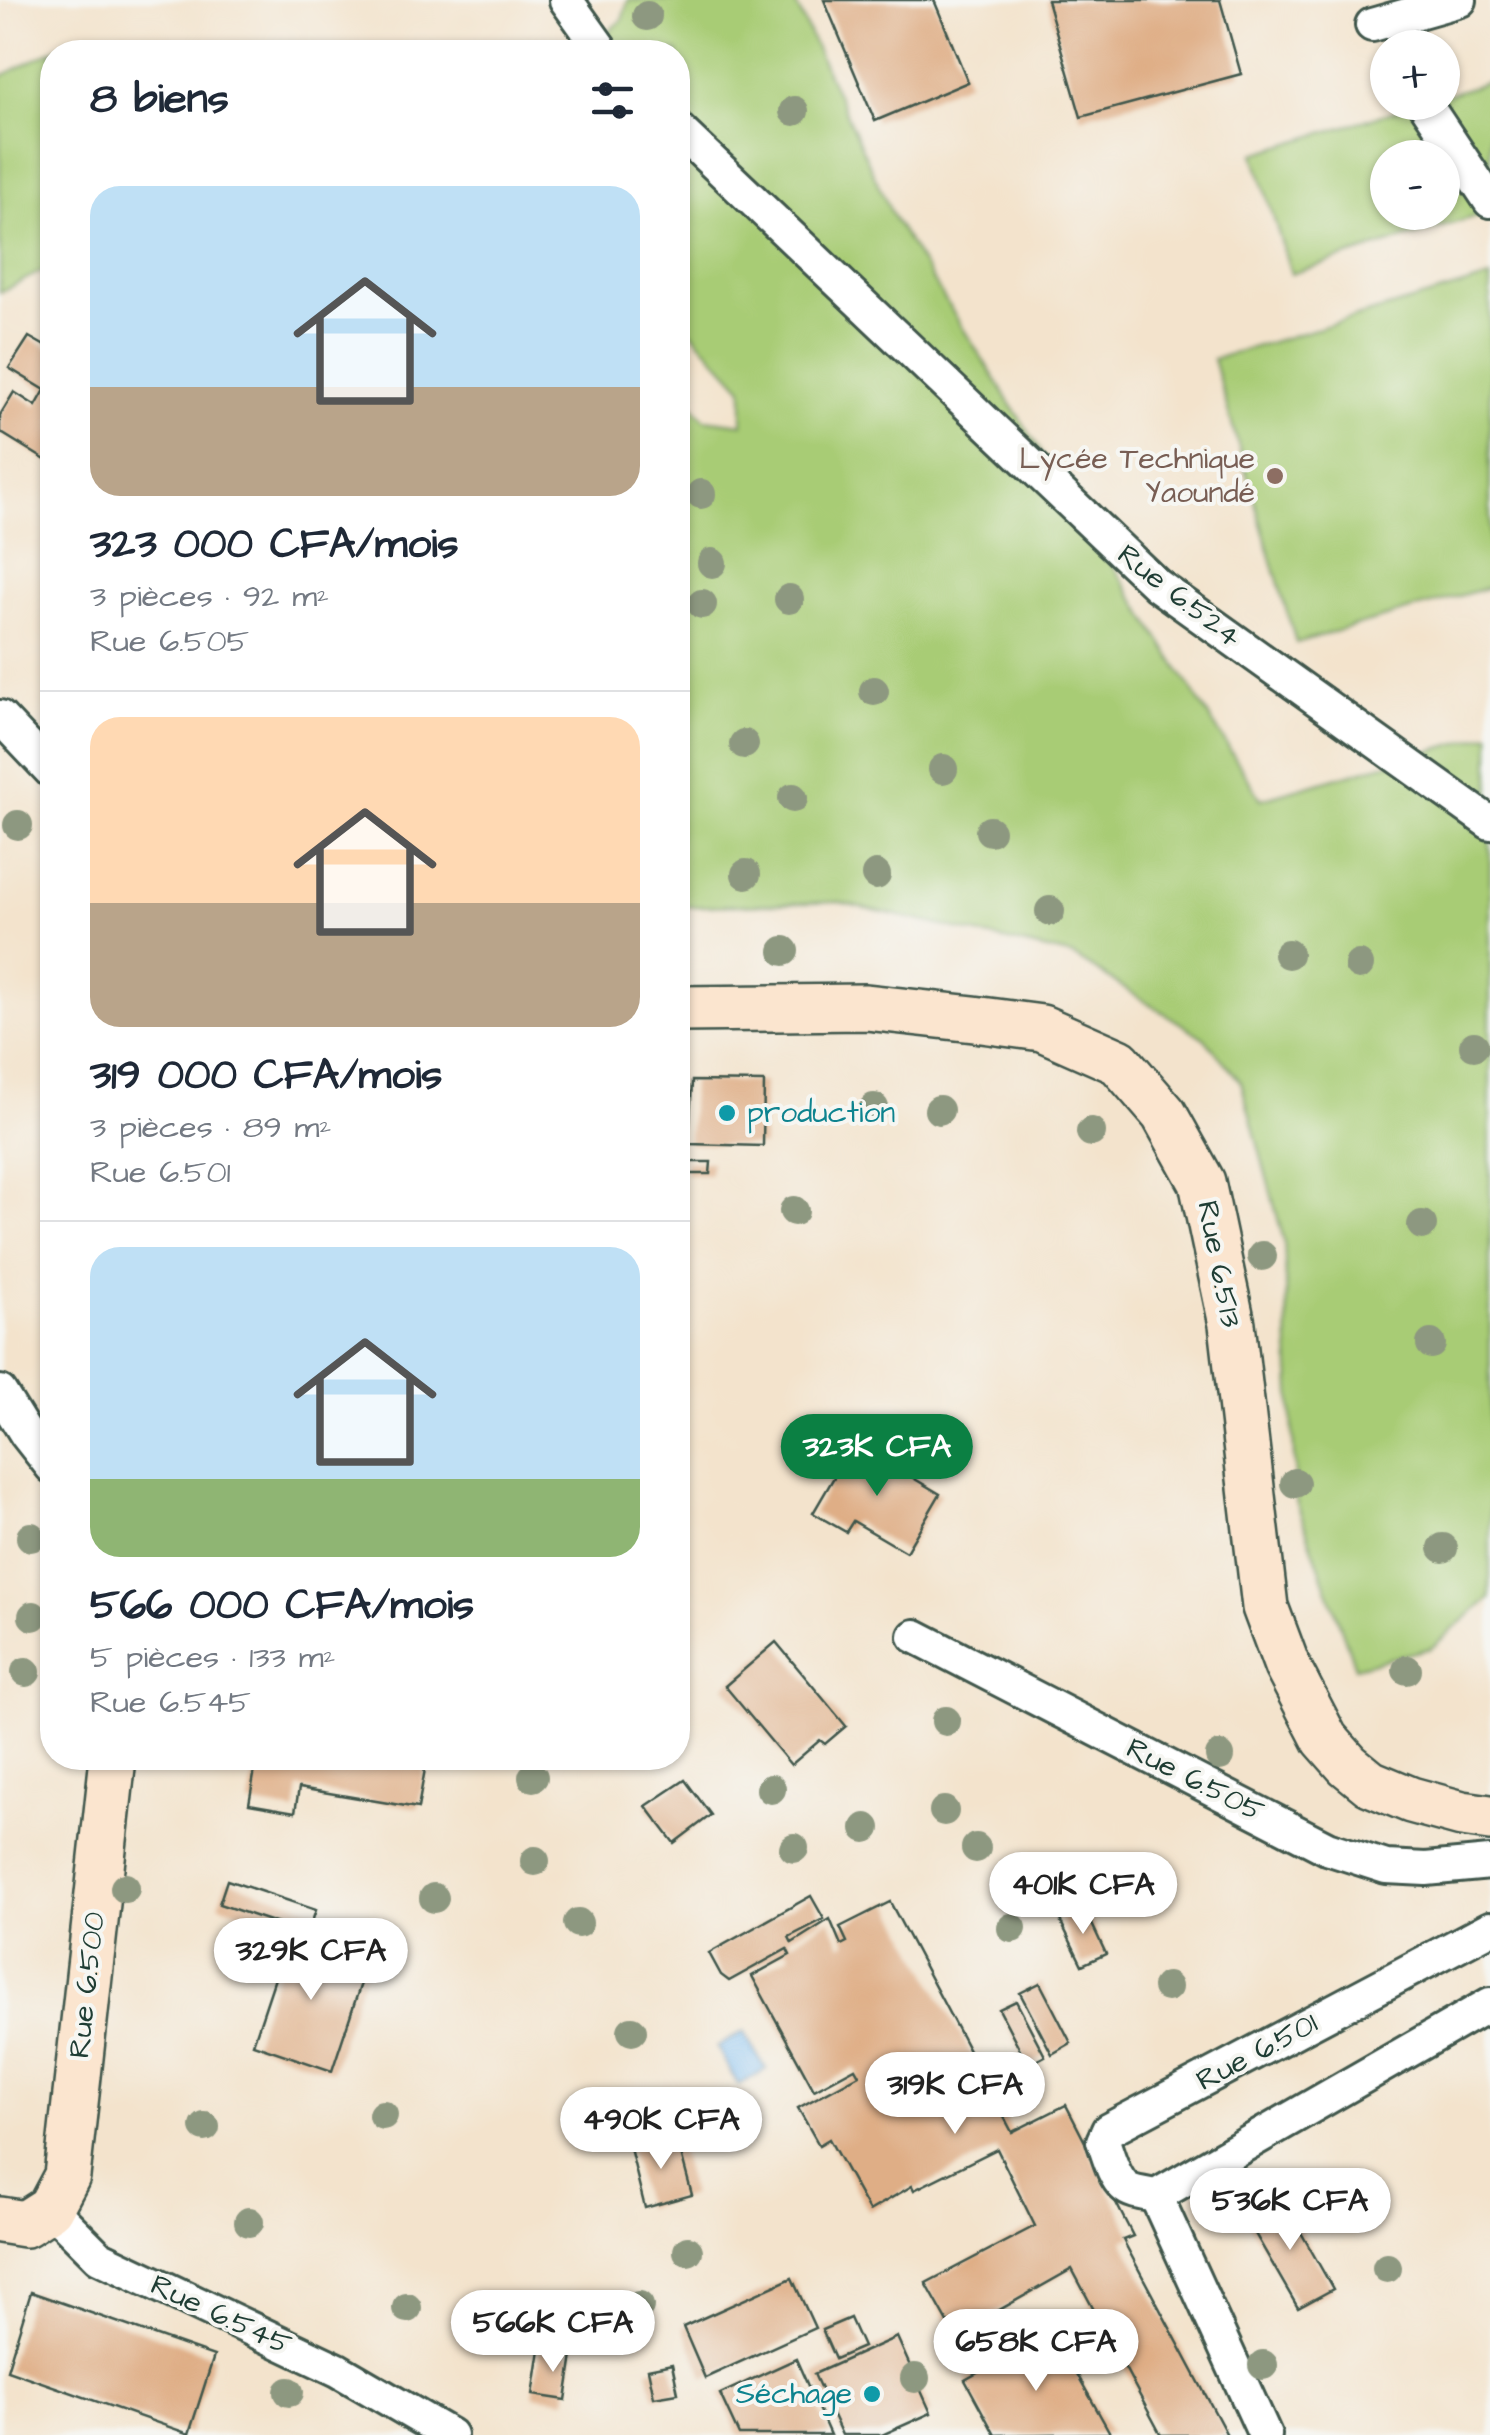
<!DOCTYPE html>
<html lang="fr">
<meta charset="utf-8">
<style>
:root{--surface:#fff;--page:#f6f6f7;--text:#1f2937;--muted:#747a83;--line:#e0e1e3;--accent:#0b8043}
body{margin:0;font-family:"Architects Daughter",sans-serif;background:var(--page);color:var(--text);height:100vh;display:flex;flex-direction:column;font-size:38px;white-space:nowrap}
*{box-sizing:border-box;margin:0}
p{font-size:32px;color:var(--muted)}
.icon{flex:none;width:55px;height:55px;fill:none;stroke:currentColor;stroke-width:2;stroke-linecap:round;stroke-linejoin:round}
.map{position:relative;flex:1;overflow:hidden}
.panel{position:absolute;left:40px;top:40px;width:650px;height:1730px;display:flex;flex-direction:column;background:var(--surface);border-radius:40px;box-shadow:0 2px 8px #0004}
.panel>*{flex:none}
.controls{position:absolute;left:1370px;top:30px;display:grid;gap:20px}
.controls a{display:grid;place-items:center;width:90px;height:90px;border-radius:50%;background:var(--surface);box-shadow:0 2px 8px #0004;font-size:50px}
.price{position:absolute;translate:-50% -85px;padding:0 22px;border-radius:35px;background:#fff;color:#222;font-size:32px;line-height:65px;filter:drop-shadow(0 2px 5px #0008)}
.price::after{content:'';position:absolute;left:50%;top:60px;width:30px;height:22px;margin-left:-15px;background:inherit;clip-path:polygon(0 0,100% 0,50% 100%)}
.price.current{background:var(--accent);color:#fff}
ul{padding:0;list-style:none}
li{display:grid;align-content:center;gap:20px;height:530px;padding:0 50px}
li+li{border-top:2px solid var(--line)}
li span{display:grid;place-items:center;height:310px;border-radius:30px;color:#555}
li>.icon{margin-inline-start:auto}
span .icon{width:180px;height:180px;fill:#fffc;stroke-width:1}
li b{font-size:42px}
h2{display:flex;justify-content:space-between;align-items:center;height:120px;padding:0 50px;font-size:42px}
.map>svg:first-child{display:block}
</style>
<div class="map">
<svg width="1490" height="2435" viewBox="0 0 1490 2435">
<rect width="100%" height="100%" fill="#f6f6f2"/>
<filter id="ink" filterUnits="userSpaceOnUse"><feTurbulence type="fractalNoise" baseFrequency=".01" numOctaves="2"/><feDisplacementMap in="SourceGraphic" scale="20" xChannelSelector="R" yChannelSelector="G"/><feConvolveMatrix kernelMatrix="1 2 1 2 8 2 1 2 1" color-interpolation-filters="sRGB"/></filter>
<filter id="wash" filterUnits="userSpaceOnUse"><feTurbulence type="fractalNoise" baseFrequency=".0048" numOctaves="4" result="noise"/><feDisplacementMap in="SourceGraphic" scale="40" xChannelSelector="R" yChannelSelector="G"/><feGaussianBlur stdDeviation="2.25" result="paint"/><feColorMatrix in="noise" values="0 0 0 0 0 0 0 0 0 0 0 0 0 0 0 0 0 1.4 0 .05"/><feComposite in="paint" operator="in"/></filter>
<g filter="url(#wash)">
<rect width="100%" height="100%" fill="#f3e3cc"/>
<g fill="#a8cc75" stroke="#648454" stroke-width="2.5" fill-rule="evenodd">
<polygon points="628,0 794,0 895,221 1261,799 1490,734 1490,1598 1431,1648 1355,1667 1296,1501 1284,1241 1241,1082 1204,1038 1073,956 839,902 678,907 678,390 705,419 743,424 743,388 678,317 678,52 583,52 622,20"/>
<polygon points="129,44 144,52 52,52 52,266 0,292 0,77 57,48"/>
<path d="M1490 81V212L1291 274 1254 154 1421 103 1442 102 1443 96ZM1388 158H1442V212H1388Z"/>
<polygon points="1490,278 1490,587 1296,643 1213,359"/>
</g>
<polygon fill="#7dbcf1" stroke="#4e7c92" stroke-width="2.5" points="744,2032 766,2069 738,2085 717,2047"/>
<g id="blocks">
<g fill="#dfae86">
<polygon points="824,0 934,0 968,82 875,121"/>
<polygon points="1047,0 1220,0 1241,74 1081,117"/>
<polygon points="29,337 52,350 52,464 0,432 0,415 14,392 36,406 45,390 9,368"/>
<polygon points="692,1081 764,1082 763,1146 689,1144"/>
<polygon points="686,1162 711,1162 710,1174 686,1174"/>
<polygon points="854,1443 940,1494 906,1552 853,1521 846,1532 813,1513"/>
<polygon points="776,1642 846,1726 825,1744 820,1740 791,1765 725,1686"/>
<polygon points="257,1758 427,1758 418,1808 299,1788 295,1812 249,1804"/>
<polygon points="685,1780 711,1815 674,1843 646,1806"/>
<polygon points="227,1880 316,1910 308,1934 219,1904"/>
<polygon points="811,1896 824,1919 789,1937 792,1943 830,1919 841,1945 847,1942 840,1927 890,1902 1012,2132 1066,2105 1133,2236 1123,2240 1227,2435 1161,2435 1072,2269 955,2335 926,2283 1035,2226 997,2149 914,2190 912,2186 869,2211 829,2139 819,2145 798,2108 859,2075 855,2068 814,2090 752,1976 790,1955 787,1949 729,1981 721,1975 709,1953"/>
<polygon points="1085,1909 1106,1954 1082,1965 1060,1920"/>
<polygon points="289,1936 368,1962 332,2071 253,2044"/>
<polygon points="1040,1983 1071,2043 1052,2054 1020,1993"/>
<polygon points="1016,2001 1045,2056 1028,2065 999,2009"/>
<polygon points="676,2135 692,2195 645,2208 630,2148"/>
<polygon points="1282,2199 1333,2289 1298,2308 1246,2218"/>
<polygon points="792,2278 815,2328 705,2378 683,2327"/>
<polygon points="31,2292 214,2356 189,2434 7,2370"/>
<polygon points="850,2318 863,2347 835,2359 822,2330"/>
<polygon points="1053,2331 1110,2433 995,2435 965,2380"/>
<polygon points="897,2337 931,2413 882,2435 842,2435 814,2374"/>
<polygon points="540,2350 573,2355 566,2400 533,2395"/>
<polygon points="796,2359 830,2435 739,2435 720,2394"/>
<polygon points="672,2364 678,2393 654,2397 648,2369"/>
</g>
</g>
</g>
<g filter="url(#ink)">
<use href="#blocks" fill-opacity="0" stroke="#3f564b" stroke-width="2.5"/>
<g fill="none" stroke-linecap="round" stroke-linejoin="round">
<defs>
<g id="street">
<polyline points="566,0 603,52"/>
<polyline points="1372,25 1460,0"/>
<polyline points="1424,102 1490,201"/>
<polyline points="678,129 1157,585 1490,823"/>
<polyline points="0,717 52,772"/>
<polyline points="0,1392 26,1434 52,1467"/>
<polyline points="915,1636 1327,1848 1386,1867 1426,1869 1490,1863"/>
<path d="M1490 1928 1108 2130 1103 2141C1108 2154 1113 2176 1124 2186 1131 2193 1147 2194 1156 2196L1490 2004"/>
<polyline points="1156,2196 1265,2435"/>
<polyline points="50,2208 99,2257 338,2370 450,2435"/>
</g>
<g id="secondary">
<polyline points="678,1009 866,1007 974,1019 1042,1028 1119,1062 1164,1114 1202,1182 1232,1324 1265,1607 1287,1666 1325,1739 1348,1765 1370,1783 1411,1800 1462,1814 1490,1818"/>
<polyline points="0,2220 25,2224 50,2208 67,2176 113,1758"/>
</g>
</defs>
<use href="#street" stroke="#3f564b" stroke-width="38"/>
<use href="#secondary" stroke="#3f564b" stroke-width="50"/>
<use href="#street" stroke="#fff" stroke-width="32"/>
<use href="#secondary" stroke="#fbe5cf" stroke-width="45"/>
</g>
<g fill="#8d9880">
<circle cx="647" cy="16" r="15"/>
<circle cx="794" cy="111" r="15"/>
<circle cx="701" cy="494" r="15"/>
<circle cx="712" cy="563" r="15"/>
<circle cx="789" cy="599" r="15"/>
<circle cx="702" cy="604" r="15"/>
<circle cx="874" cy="691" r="15"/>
<circle cx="744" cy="744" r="15"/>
<circle cx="943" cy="769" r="15"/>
<circle cx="793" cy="798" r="15"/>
<circle cx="18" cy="825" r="15"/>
<circle cx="990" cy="831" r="15"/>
<circle cx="746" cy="874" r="15"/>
<circle cx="876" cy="875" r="15"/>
<circle cx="1050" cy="911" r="15"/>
<circle cx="784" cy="951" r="15"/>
<circle cx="1288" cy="954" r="15"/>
<circle cx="1359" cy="965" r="15"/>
<circle cx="1474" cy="1046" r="15"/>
<circle cx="874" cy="1108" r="15"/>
<circle cx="939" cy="1110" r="15"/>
<circle cx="1091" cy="1132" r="15"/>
<circle cx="794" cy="1211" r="15"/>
<circle cx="1422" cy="1225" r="15"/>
<circle cx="1262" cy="1256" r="15"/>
<circle cx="1431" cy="1344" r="15"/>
<circle cx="1295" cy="1483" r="15"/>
<circle cx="31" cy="1537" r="15"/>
<circle cx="1443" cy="1548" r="15"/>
<circle cx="33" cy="1616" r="15"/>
<circle cx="1407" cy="1670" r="15"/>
<circle cx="26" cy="1672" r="15"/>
<circle cx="946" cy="1721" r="15"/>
<circle cx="1220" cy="1756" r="15"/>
<circle cx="533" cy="1777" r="15"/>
<circle cx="771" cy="1789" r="15"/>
<circle cx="944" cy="1811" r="15"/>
<circle cx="866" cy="1828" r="15"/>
<circle cx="794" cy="1848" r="15"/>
<circle cx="976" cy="1848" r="15"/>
<circle cx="535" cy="1861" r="15"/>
<circle cx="125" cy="1888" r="15"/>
<circle cx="434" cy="1898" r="15"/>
<circle cx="578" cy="1923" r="15"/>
<circle cx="1012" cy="1928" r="15"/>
<circle cx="273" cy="1939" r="15"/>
<circle cx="1167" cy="1987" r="15"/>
<circle cx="632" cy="2031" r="15"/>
<circle cx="383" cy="2115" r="15"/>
<circle cx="745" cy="2117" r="15"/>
<circle cx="205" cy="2127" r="15"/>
<circle cx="249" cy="2222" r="15"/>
<circle cx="688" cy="2251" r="15"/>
<circle cx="1387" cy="2268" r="15"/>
<circle cx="639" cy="2306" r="15"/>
<circle cx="407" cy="2308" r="15"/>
<circle cx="1263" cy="2365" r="15"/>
<circle cx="915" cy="2378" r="15"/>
<circle cx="289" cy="2392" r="15"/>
</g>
</g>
<circle fill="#8d6e63" stroke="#f6f6f2" stroke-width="4" cx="1275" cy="476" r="10"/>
<g fill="#0f9aa8" stroke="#f6f6f2" stroke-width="4">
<circle cx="727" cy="1113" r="10"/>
<circle cx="872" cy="2394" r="10"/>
</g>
<g text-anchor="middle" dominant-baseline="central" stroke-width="8" stroke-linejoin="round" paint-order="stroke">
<g font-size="30" fill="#785e54" stroke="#f6f6f2" text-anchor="end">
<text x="1255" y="459">Lycée Technique<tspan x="1255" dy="34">Yaoundé</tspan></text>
</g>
<g font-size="30" fill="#1f3d34" stroke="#f6f6f2">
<text transform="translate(1179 596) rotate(38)">Rue 6.524</text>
<text transform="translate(1219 1264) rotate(79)">Rue 6.513</text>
<text transform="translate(1195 1780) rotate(27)">Rue 6.505</text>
<text transform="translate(87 1985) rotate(-84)">Rue 6.500</text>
<text transform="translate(1257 2052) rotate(-28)">Rue 6.501</text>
<text transform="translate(221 2315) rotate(25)">Rue 6.545</text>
</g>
<g font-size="30" fill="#0d838f" stroke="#f6f6f2" text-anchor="start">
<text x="747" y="1113">production</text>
<text x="852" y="2394" text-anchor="end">Séchage</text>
</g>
</g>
</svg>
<div class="controls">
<a>+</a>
<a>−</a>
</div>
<b class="price current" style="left:877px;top:1499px">323K CFA</b>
<b class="price" style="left:1083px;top:1937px">401K CFA</b>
<b class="price" style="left:311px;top:2003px">329K CFA</b>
<b class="price" style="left:955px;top:2137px">319K CFA</b>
<b class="price" style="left:661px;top:2172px">490K CFA</b>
<b class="price" style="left:1290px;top:2253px">536K CFA</b>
<b class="price" style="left:553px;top:2375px">566K CFA</b>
<b class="price" style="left:1036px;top:2394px">658K CFA</b>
<section class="panel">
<h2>8 biens<svg class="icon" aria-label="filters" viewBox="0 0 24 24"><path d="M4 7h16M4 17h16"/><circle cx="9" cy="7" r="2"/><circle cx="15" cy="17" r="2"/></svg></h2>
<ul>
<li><span style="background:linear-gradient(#bfe0f5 65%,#b9a48a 0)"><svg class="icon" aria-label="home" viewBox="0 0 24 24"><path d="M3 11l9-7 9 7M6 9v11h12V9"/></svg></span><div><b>323 000 CFA/mois</b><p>3 pièces · 92 m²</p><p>Rue 6.505</p></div></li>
<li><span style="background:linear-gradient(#ffd9b3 60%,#b9a48a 0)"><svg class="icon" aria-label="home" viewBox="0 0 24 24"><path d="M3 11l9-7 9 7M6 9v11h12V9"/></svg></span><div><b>319 000 CFA/mois</b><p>3 pièces · 89 m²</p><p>Rue 6.501</p></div></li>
<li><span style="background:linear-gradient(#bfe0f5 75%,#8fb573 0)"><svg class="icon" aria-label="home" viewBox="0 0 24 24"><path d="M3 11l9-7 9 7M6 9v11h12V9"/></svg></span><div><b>566 000 CFA/mois</b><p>5 pièces · 133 m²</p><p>Rue 6.545</p></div></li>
</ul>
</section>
</div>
